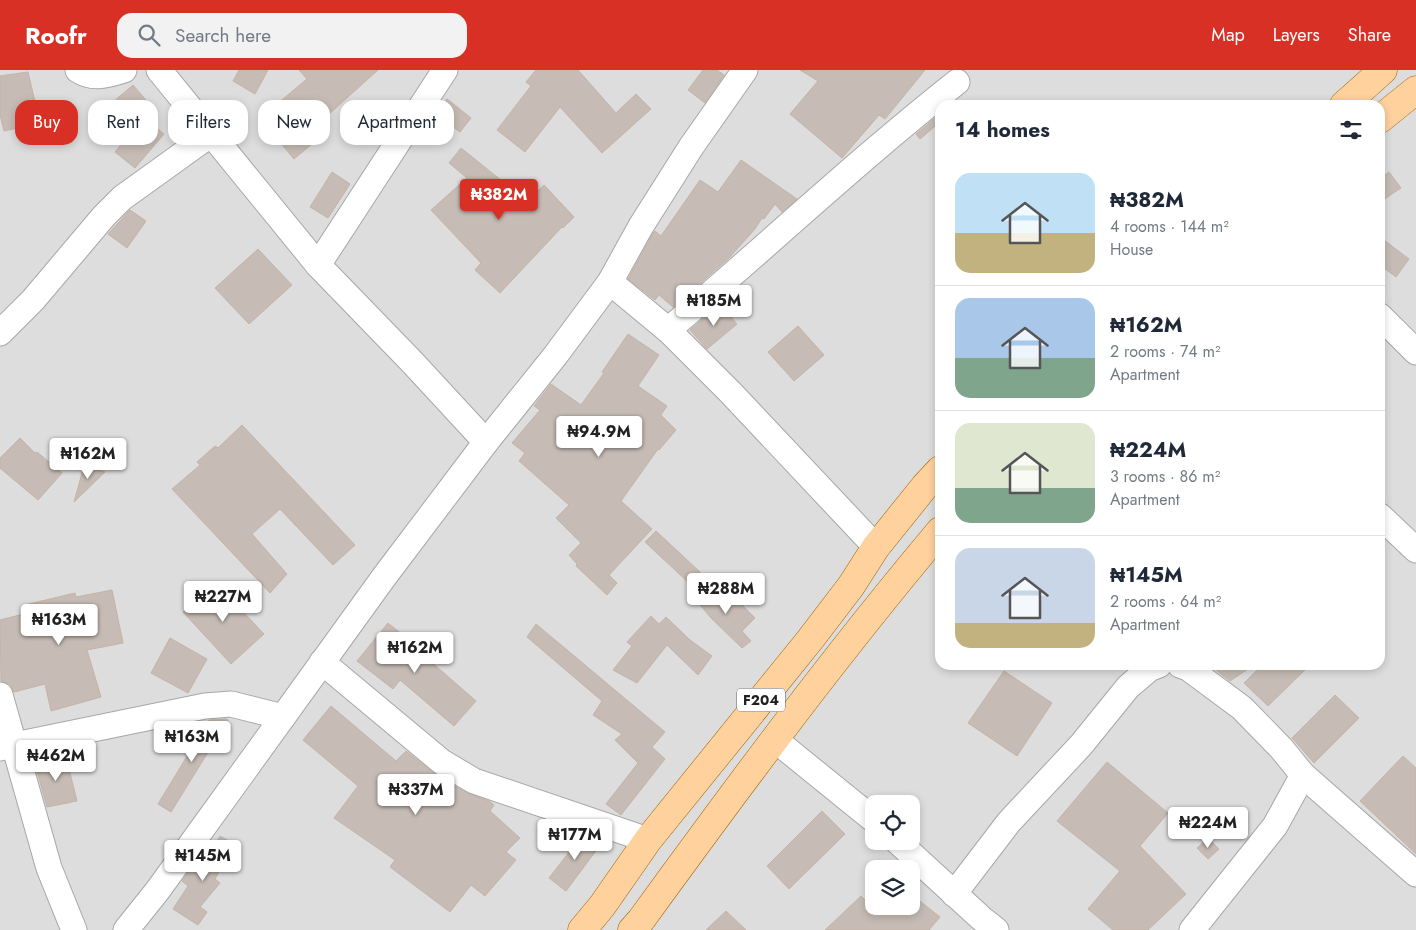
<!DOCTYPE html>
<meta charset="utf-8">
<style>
:root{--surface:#fff;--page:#f2f2f3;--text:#1f2937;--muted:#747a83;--line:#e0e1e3;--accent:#d93025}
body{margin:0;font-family:Jost,sans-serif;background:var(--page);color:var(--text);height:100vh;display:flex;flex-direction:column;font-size:19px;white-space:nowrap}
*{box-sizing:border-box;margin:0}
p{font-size:16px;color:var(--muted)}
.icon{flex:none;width:28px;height:28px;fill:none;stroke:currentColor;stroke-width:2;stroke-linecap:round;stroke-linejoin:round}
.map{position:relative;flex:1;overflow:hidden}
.side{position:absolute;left:935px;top:30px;width:450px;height:570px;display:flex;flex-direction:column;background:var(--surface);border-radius:15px;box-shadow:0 2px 8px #0003}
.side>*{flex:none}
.hud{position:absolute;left:15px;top:30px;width:475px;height:45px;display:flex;gap:10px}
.fabs{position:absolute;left:865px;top:725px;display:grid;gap:10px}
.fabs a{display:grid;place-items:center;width:55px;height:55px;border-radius:10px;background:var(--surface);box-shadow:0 2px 8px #0003;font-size:25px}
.price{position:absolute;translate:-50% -42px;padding:0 11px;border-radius:5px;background:#fff;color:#222;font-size:16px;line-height:32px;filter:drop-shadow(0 1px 2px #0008)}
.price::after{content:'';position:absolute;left:50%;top:30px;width:15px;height:11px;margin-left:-8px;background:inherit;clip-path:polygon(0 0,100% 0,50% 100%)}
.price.selected{background:var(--accent);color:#fff}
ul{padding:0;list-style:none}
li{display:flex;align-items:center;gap:15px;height:125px;padding:0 20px}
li+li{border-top:1px solid var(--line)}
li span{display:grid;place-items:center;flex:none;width:140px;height:100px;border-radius:15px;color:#555}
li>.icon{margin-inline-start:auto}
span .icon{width:60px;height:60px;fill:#fffc;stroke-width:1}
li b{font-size:21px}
h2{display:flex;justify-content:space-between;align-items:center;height:60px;padding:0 20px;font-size:21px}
.pill{padding:0 18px;border-radius:15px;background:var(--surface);box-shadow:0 2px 8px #0003;font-size:18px;line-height:45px}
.pill.selected{background:var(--accent);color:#fff}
header{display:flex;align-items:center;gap:30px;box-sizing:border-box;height:70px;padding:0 25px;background:var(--accent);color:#fff}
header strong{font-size:24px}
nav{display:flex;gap:28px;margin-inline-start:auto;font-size:18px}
.search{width:350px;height:45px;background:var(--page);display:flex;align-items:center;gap:12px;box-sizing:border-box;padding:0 18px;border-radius:15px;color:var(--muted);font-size:19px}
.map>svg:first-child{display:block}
</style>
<header>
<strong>Roofr</strong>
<div class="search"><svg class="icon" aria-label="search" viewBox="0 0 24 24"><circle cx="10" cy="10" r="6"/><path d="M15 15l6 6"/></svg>Search here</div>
<nav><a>Map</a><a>Layers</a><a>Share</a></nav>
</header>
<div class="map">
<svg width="1416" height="860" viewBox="0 0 1416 860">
<rect width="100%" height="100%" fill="#f1ede6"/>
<path fill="#dedddd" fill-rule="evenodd" d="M0 0H1416V860H0ZM940 35H1380V595H940ZM874 734H911V771H874ZM874 799H911V836H874Z"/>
<g fill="#c6bcb5" stroke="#c4b3a7">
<polygon points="239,0 268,0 255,24 233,11"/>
<polygon points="299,0 378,0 318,54 325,63 294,89 260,48 307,9"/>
<polygon points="536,0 578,0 616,43 636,24 651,39 602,83 560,37 525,82 497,60 531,16 526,12"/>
<polygon points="703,0 717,0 724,5 705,33 688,20"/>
<polygon points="800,0 925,0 885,49 879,45 842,88 790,44 818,11"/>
<polygon points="28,2 40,53 4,61 0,45 0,6"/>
<polygon points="133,15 151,36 141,45 164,64 135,98 115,82 129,65 106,38"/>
<polygon points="447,29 471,48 460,62 435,43"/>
<polygon points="940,44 940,52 920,69 916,64"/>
<polygon points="461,78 527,131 544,115 574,147 563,158 562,157 500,223 475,200 481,193 431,140 467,108 449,93"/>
<polygon points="741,90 797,129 782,142 775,134 764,149 762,148 755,159 729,188 673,237 659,225 655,230 628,209 653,163 655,161 661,166 700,110 718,122"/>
<polygon points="332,102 350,114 328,148 310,137"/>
<polygon points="1389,102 1401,118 1380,132 1380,109"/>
<polygon points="130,140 146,151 127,178 108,164"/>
<polygon points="1380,167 1409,189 1396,207 1380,195"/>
<polygon points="258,179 292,215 249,254 215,218"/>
<polygon points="720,234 737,254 707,279 690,260"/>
<polygon points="798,256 824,285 794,311 768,282"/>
<polygon points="628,264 659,285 638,316 667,336 661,345 676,360 659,380 658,379 621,431 652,459 609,505 617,513 607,525 576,496 577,494 569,485 581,473 556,448 569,435 519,391 525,383 512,373 540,340 534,336 551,314 581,335 604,303 602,302"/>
<polygon points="242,355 355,475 333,495 280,439 252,464 287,504 270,523 172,419 200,395 197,392 215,376 218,378"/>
<polygon points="20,368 35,383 37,382 62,403 38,430 0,398 0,388"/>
<polygon points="84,396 105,402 74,432"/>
<polygon points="656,461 700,502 690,514 645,472"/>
<polygon points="215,512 264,564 231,594 183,542"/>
<polygon points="703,514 722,537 733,526 755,548 742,561 751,571 742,578 711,548 691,524"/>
<polygon points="112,520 123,573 87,580 101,627 51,641 45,614 14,622 10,614 1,611 0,550 31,542 29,534 75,523 76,527"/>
<polygon points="651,546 659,554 666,547 690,570 712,586 698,605 667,575 637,613 613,600 632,576 627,572"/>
<polygon points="388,553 423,581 421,583 476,631 454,656 400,610 393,619 357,591"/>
<polygon points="536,554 665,662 652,677 665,689 621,745 606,734 638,693 615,670 622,664 593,645 602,631 527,567"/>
<polygon points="170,568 207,589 188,623 151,603"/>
<polygon points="1210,595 1254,595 1230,611"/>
<polygon points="1262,595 1310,595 1268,636 1244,613"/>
<polygon points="1004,601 1052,633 1017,686 968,653"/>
<polygon points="1335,625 1359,648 1314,693 1292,668"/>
<polygon points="331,636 396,691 406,681 435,704 467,723 489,731 494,735 490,741 520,768 506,782 516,790 485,826 471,815 450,842 390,797 395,790 334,748 358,716 303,670"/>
<polygon points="226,649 228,650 171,742 158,734 209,650"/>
<polygon points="60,684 62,692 67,691 77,731 47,737 36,698 44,696 43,688"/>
<polygon points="1403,686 1416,698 1416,784 1360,731"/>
<polygon points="1107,692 1168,743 1140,776 1186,824 1148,860 1113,860 1088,839 1120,801 1057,751"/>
<polygon points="822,741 845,764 789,819 767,796"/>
<polygon points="584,763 590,765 601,774 566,821 549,808"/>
<polygon points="220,766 234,774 215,809 220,813 200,837 207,842 198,855 173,839 188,816 182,811 195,793 202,798"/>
<polygon points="1208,768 1219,779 1208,789 1197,778"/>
<polygon points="911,824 940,847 929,860 825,860 861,826 871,836 911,836"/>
<polygon points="726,841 746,860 706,860"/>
</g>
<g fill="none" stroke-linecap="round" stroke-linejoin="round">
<defs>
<g id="minor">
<path d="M78 0C93 10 109 5 124 0"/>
<polyline points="159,0 318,195 413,293 486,372"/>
<polyline points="318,195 445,0"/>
<polyline points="610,212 668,260 731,323 876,477"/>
<polyline points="1380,246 1416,282"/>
<path d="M668 260C765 178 857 91 957 12"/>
<polyline points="0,263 33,230 104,146 122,128 211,64"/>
<polyline points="1380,446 1416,480"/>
<polyline points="322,592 442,692 474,711 648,770"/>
<polyline points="1180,595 1188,598 1242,638 1281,678 1303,705 1416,804"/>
<polyline points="0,625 49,798 74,860"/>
<polyline points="774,669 874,750"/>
<polyline points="0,678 205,636 231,634 283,647"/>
<polyline points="897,771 981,848 996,860"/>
<polyline points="954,824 1009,752 1081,675 1128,617 1149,599 1159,595"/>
<polyline points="126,860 158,820 384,507 486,372 555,286 610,212 641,156 691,77 745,0"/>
<polyline points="1192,860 1275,756 1303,705"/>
</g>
<g id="major">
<polyline points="1344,35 1383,0"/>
<polyline points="1380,49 1416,20"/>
<polyline points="582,860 602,836 648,770 809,571 851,516 876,477 925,416 940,400"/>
<path d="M632 860 641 850C737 718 834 587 940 461"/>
</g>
</defs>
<use href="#minor" stroke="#a7a7a7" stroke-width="27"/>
<use href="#major" stroke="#9c6200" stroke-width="29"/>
<use href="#minor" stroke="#fff" stroke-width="25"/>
<use href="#major" stroke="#ffd19d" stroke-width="28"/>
</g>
<g text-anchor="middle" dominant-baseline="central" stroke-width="4.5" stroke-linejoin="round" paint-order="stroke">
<rect fill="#fff" stroke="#636363" stroke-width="1" x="737" y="618.5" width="48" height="23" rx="4"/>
<g font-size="14" font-weight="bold" fill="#202020">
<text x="761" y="630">F204</text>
</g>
</g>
</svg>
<div class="fabs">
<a><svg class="icon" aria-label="locate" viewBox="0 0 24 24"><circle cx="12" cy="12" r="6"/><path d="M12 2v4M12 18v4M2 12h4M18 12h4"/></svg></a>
<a><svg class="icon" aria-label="layers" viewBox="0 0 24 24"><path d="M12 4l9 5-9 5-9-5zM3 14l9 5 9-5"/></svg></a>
</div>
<b class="price selected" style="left:499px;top:151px">₦382M</b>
<b class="price" style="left:714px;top:257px">₦185M</b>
<b class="price" style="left:599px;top:388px">₦94.9M</b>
<b class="price" style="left:88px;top:410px">₦162M</b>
<b class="price" style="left:726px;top:545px">₦288M</b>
<b class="price" style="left:223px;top:553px">₦227M</b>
<b class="price" style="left:59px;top:576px">₦163M</b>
<b class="price" style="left:415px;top:604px">₦162M</b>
<b class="price" style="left:192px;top:693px">₦163M</b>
<b class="price" style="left:56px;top:712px">₦462M</b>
<b class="price" style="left:416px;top:746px">₦337M</b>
<b class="price" style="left:1208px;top:779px">₦224M</b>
<b class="price" style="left:575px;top:791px">₦177M</b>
<b class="price" style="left:203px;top:812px">₦145M</b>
<div class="hud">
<a class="pill selected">Buy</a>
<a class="pill">Rent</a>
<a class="pill">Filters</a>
<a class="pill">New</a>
<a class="pill">Apartment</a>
</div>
<section class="side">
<h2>14 homes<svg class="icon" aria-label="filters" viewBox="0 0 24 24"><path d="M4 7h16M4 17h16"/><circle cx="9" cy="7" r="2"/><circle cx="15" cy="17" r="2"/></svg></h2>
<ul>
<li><span style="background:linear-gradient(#bfe0f5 60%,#c2b280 0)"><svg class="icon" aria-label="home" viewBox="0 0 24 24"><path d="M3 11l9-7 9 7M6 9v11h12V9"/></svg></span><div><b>₦382M</b><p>4 rooms · 144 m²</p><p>House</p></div></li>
<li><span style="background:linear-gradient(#a9c7e8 60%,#7fa58c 0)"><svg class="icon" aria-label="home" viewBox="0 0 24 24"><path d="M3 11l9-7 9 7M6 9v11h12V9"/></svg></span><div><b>₦162M</b><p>2 rooms · 74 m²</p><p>Apartment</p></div></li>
<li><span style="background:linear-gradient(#dfe7d0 65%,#7fa58c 0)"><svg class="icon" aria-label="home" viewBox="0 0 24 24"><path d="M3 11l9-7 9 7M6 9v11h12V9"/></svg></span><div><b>₦224M</b><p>3 rooms · 86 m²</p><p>Apartment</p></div></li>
<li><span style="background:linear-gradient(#c9d6e8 75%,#c2b280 0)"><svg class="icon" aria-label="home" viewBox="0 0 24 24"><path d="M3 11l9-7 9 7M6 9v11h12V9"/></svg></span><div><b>₦145M</b><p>2 rooms · 64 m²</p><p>Apartment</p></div></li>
</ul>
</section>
</div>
